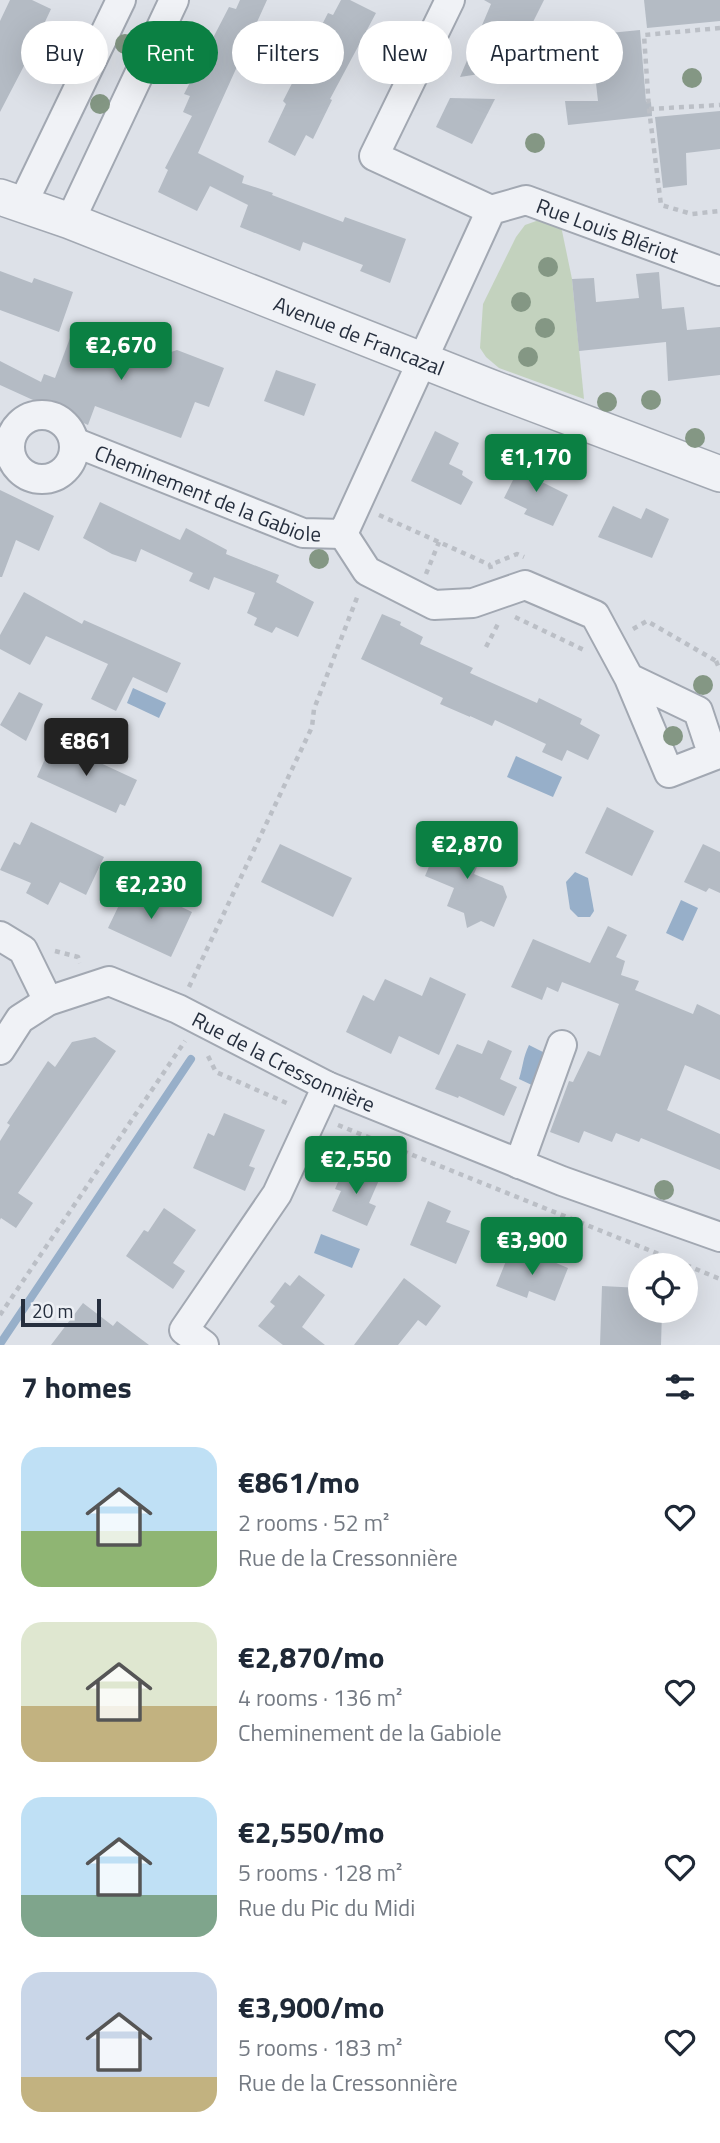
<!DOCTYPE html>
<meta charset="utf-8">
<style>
:root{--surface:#fff;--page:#f6f6f7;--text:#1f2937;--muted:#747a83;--accent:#0b8043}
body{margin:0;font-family:"Titillium Web",sans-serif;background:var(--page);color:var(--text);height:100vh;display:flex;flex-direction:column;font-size:26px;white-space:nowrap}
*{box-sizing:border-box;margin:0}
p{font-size:23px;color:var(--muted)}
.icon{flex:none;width:38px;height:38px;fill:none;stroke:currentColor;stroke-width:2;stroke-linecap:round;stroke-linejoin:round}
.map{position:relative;height:1345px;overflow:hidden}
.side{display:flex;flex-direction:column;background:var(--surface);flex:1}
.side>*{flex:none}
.hud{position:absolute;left:21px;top:21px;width:679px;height:63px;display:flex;gap:14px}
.fabs{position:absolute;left:628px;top:1253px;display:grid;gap:14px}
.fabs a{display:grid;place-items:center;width:70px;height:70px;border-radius:50%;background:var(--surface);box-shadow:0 7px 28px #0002;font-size:35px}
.scale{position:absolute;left:21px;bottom:18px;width:80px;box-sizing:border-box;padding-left:7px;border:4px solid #262f3e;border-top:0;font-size:19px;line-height:24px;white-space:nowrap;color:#262f3e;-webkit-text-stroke:5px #edf0f5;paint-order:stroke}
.price{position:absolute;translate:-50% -60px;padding:0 16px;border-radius:7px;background:var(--accent);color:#fff;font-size:23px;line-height:46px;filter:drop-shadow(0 2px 4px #0008)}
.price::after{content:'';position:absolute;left:50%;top:42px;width:21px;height:16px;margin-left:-10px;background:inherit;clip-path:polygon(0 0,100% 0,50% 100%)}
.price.active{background:#222;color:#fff}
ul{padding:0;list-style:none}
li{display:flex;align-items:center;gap:21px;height:175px;padding:0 21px}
li span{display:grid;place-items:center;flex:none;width:196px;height:140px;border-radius:21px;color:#555}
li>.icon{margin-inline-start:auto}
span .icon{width:84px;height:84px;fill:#fffc;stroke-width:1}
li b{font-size:30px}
h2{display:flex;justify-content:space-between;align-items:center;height:84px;padding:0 21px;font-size:30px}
.pill{padding:0 24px;border-radius:32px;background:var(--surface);box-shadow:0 7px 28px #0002;font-size:24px;line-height:63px}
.pill.active{background:var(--accent);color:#fff}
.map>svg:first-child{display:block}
</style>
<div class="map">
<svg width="720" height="1345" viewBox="0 0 720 1345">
<rect width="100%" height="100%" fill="#dde1e8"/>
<polygon fill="#c3d2be" points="539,220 548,221 561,226 572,279 584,399 499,368 486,357 480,348 483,304 516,237 525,225"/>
<g fill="#97afc9">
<polygon points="133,688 166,703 159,718 127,703"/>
<polygon points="516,756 562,777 553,797 507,777"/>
<polygon points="575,872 588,878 594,911 590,917 578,917 570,909 566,882"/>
<polygon points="681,900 698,908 683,941 666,933"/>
<path d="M529 1045 543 1052 546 1061 536 1087 519 1079C523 1067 523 1057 529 1045Z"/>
<polygon points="321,1234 360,1249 352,1268 314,1253"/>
</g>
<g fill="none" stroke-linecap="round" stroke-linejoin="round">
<polyline stroke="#97afc9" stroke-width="8" points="0,1344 191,1059"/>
</g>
<g fill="#b4bbc4">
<polygon points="10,0 32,0 51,9 38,37 57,46 45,72 26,62 0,112 0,21"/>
<polygon points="240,0 267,0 198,153 244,176 242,183 273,193 272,195 343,222 345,217 406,239 390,283 360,271 363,265 303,242 300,251 240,227 248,205 210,186 197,211 158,192 168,170 165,168 192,116 183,112 190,96 184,94 229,7 236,9"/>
<polygon points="341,0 350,0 376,13 330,99 332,100 313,139 306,135 295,156 268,142 286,104 283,101 328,13 333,15"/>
<polygon points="484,0 544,0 530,28 523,24 499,71 460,77 491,4"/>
<polygon points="644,0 720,0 720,21 647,28"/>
<polygon points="640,30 646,102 651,102 652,116 568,125 565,101 598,101 593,57 562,62 559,38"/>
<polygon points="450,98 495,99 472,144 436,127"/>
<polygon points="720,111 720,149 686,153 687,185 663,188 655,117"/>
<polygon points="0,271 32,283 34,278 73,292 59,332 0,310"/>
<polygon points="659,272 662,309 684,307 687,330 720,327 720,375 668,381 666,342 579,351 572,279 594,278 596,302 639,298 636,274"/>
<polygon points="76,322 162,355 177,350 224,368 209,407 195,402 181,438 95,406 88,425 0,385 0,361 41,382 44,374 55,378"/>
<polygon points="276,370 316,384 304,416 264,401"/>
<polygon points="435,431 459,443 449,464 463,471 462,475 473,482 461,505 411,481"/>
<polygon points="523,460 546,472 542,482 568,495 553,526 524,514 527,509 504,498"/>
<polygon points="0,490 54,516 39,551 16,540 2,577 0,577"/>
<polygon points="100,502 180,540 186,528 227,550 226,554 279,575 276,582 314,602 298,637 276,627 272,633 254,625 257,618 247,613 255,593 214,577 209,590 189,581 193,573 141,549 136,562 112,554 83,538"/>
<polygon points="613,506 641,519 646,508 669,519 652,558 598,537"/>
<polygon points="24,592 82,624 84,620 181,663 167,693 133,677 116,711 91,699 108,664 46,636 30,665 0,649 0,635"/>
<polygon points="382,614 401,622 400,625 423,637 420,644 473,668 470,673 537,703 539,698 582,719 580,724 600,735 588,760 567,750 562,761 542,752 546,744 495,720 492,726 470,716 470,717 440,704 443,698 361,659"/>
<polygon points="19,692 43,704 26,741 0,725"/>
<polygon points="53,741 137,780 125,806 120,804 116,813 37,777"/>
<polygon points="607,807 654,831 632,876 585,853"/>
<polygon points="31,822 104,857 86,895 60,882 48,905 26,893 31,883 0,870 14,842 20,845"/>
<polygon points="443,833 484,850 474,874 503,886 507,897 494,927 481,921 467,928 464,913 447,906 454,888 425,876"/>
<polygon points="280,844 352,878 333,917 261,882"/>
<polygon points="703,844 720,852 720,893 709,888 706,892 684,882"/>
<polygon points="136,885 192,912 171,957 108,928 120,903 127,906"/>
<polygon points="608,926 627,935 616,957 625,961 621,975 639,981 635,990 693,1014 697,1004 720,1015 720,1080 685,1065 667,1110 720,1134 720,1170 641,1138 639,1142 616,1133 612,1142 584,1131 579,1143 550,1132 569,1081 573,1082 588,1051 600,1056 619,1004 562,982 558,992 547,987 542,1000 511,987 533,939 590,963"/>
<polygon points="430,977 466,994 439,1055 399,1036 391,1054 346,1032 363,995 374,1001 385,979 422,996"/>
<polygon points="95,1037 116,1051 18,1193 33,1203 16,1228 1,1218 0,1220 0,1141 10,1125 7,1123 48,1061 55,1067 72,1042"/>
<polygon points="488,1040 512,1051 500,1079 517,1087 504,1116 459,1096 458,1098 435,1089 457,1044 482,1054"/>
<polygon points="224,1113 265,1130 249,1166 255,1168 245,1191 193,1168 208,1133 214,1136"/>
<polygon points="345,1166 379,1180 369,1203 376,1206 367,1226 332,1211 341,1191 335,1189"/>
<polygon points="428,1201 451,1211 446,1222 470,1231 456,1264 410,1245"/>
<polygon points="164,1208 196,1230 173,1263 185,1271 173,1289 126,1256 144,1230 148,1232"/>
<polygon points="510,1251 540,1262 542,1257 568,1268 555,1301 529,1291 527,1298 496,1286"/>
<polygon points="299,1275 325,1295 302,1327 325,1345 283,1345 258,1326 275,1306 270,1302 285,1282 290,1286"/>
<polygon points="404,1278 441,1306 426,1326 418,1320 398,1345 354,1345"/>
<polygon points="602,1286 640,1288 640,1311 662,1311 661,1345 600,1345"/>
<polygon points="83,1303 113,1326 117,1321 149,1345 51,1345"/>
</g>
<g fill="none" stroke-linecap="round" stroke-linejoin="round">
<defs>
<g id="minor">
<polyline points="450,0 374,156 491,210"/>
<polyline points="23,203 121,0"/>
<polyline points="70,221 174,0"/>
<circle cx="42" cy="447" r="32"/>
<path id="s1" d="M74 442 303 533 343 534 491 210 526 200 720 271"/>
<polyline points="343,534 367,571 434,605 473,603 525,585 595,615 629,678 669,773 713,756 698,711 629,678"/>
<polyline points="0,936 23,950 48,1001"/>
<path id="s2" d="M0 1050 20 1019 48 1001 109 981 178 1009 327 1086 562 1181 720 1237"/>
<polyline points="519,1164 562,1045"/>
<polyline points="204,1345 184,1330 277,1194 327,1086"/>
</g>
<g id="tertiary">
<path id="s3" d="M0 197 70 221 487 386 720 474"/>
</g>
</defs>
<use href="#minor" stroke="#a2a8b2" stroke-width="32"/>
<use href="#tertiary" stroke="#a2a8b2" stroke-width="38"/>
<g stroke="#bbbfc6" stroke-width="4.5" stroke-dasharray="5 5" stroke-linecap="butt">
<polyline points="720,28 644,35 649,109 661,205 692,214 720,211"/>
<polyline points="649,109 720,105"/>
<polyline points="379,515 490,565"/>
<polyline points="491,569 490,565 517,554 524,557"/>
<polyline points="426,574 439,542"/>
<polyline points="515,617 584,650"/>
<polyline points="633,629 647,621 716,661 720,660"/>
<polyline points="486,647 499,622"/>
<polyline points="716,661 720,670"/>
<polyline points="55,951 78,957 80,963"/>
<polyline points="189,987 312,727 314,709 358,595"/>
<polyline points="208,1056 216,1072 291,1105"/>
<polyline points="338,1125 686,1265"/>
<polyline points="686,1265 720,1279"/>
<polyline points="0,1315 185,1041"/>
</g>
<use href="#minor" stroke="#f0f2f6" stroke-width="28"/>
<use href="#tertiary" stroke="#f0f2f6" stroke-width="35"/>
</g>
<g fill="#849784">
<circle cx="125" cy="44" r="10"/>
<circle cx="692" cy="78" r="10"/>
<circle cx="100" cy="104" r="10"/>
<circle cx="535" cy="143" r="10"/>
<circle cx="548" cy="267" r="10"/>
<circle cx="521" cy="302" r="10"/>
<circle cx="545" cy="328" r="10"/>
<circle cx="528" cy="357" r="10"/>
<circle cx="651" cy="400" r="10"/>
<circle cx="607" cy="402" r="10"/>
<circle cx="695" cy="438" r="10"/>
<circle cx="319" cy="559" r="10"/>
<circle cx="703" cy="685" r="10"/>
<circle cx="673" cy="736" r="10"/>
<circle cx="664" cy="1190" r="10"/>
</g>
<g text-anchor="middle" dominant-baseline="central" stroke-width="5" stroke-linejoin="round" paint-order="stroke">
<g font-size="21" fill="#262f3e" stroke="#edf0f5">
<text stroke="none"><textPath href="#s1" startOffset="766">Rue Louis Blériot</textPath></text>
<text stroke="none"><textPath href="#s3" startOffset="385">Avenue de Francazal</textPath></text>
<text stroke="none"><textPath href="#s1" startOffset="144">Cheminement de la Gabiole</textPath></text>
<text stroke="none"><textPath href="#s2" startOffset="327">Rue de la Cressonnière</textPath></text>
</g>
</g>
</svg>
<div class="fabs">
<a><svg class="icon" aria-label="locate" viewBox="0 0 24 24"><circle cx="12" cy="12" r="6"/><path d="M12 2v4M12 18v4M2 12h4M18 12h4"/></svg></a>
</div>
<div class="scale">20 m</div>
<b class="price" style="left:121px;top:382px">€2,670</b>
<b class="price" style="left:536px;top:494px">€1,170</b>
<b class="price active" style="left:86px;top:778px">€861</b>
<b class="price" style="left:467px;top:881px">€2,870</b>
<b class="price" style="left:151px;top:921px">€2,230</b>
<b class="price" style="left:356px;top:1196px">€2,550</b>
<b class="price" style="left:532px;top:1277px">€3,900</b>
<div class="hud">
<a class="pill">Buy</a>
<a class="pill active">Rent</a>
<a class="pill">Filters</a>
<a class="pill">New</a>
<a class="pill">Apartment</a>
</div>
</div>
<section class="side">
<h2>7 homes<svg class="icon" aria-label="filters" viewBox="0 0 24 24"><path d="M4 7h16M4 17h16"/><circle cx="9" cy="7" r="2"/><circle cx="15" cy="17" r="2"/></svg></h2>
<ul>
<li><span style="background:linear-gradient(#bfe0f5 60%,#8fb573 0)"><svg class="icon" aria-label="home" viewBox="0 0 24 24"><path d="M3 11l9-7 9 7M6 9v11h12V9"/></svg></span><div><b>€861/mo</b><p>2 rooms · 52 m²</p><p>Rue de la Cressonnière</p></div><svg class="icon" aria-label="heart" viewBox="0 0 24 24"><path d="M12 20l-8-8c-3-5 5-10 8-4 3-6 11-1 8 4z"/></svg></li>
<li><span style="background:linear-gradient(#dfe7d0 60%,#c2b280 0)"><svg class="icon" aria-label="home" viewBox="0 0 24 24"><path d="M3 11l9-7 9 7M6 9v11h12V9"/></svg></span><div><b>€2,870/mo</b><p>4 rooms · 136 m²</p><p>Cheminement de la Gabiole</p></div><svg class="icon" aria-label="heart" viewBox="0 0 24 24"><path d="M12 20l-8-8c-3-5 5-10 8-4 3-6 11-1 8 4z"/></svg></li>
<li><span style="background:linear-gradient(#bfe0f5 70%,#7fa58c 0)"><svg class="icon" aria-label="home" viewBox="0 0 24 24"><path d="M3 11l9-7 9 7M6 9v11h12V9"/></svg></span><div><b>€2,550/mo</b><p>5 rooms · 128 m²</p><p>Rue du Pic du Midi</p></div><svg class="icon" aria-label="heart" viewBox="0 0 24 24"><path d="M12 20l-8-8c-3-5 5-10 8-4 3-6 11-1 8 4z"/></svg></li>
<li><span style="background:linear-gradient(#c9d6e8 75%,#c2b280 0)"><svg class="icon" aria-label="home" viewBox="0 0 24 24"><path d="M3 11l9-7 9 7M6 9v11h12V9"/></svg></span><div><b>€3,900/mo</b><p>5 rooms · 183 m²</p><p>Rue de la Cressonnière</p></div><svg class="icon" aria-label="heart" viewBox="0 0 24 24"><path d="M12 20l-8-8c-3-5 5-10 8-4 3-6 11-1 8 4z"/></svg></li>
</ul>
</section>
